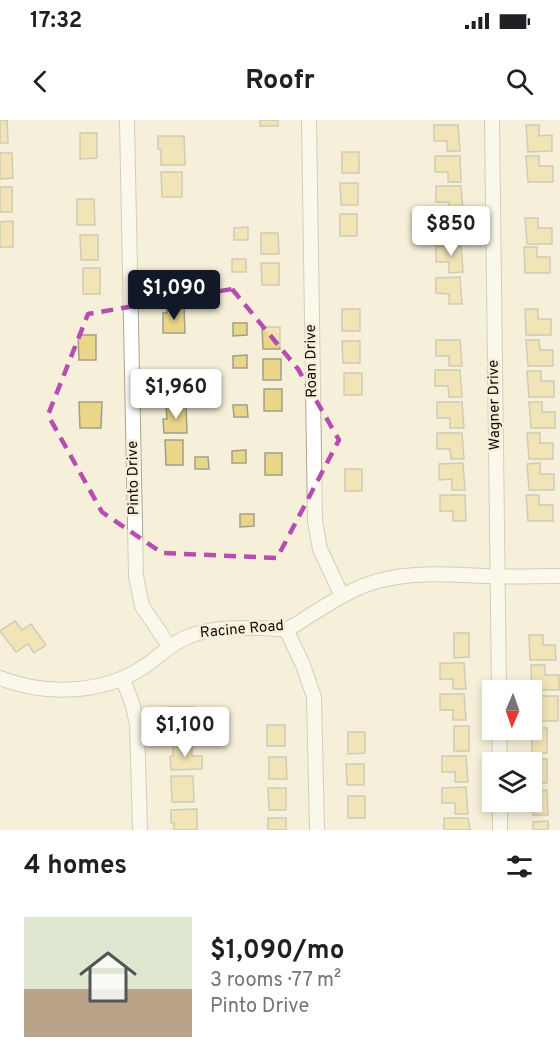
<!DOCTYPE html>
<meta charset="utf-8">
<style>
:root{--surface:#fff;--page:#f2f2f2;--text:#202124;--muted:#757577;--accent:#111827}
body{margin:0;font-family:Overpass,sans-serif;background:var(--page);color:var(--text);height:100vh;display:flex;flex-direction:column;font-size:22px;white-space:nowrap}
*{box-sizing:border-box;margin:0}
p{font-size:20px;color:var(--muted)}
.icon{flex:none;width:33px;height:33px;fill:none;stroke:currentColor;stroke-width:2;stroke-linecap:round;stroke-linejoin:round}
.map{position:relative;height:710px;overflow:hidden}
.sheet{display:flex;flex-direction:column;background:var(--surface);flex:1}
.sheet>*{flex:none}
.needle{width:39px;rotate:182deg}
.buttons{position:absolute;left:482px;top:560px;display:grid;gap:12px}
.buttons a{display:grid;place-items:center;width:60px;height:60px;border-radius:0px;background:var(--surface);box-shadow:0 3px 9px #0003;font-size:30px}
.price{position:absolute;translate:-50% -51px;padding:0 14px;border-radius:6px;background:#fff;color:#222;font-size:20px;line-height:39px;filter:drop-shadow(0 2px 3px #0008)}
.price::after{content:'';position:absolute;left:50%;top:36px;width:18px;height:14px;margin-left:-9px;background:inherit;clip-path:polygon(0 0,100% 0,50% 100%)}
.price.on{background:var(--accent);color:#fff}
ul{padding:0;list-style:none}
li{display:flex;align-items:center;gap:18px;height:150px;padding:0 24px}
li span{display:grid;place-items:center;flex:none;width:168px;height:120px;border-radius:0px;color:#555}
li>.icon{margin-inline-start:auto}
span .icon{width:72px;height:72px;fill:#fffc;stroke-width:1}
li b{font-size:26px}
h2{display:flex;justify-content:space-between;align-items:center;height:72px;padding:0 24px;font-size:26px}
.status{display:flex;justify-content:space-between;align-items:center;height:42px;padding:0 30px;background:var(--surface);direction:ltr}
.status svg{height:16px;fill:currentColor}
header{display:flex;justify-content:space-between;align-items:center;height:78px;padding:0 24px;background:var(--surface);font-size:27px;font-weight:700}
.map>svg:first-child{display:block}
</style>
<div class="status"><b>17:32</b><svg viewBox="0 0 49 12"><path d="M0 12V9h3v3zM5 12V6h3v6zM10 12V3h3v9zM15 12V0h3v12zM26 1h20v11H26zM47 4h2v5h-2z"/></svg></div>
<header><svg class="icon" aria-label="back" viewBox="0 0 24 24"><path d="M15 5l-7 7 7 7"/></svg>Roofr<svg class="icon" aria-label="search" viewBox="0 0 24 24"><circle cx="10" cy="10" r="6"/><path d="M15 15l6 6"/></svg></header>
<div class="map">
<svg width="560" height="710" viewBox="0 0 560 710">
<rect width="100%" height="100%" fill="#f6f0da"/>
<g fill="#ead689" stroke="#a39e8a" stroke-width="1.5">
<polygon points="0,0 7,0 8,23 0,23"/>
<rect x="260" y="0" width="18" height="6"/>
<polygon points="434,5 458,5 460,31 447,31 447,21 434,21"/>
<polygon points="526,5 539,5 539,16 552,15 552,31 528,32"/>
<polygon points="80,13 97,13 97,38 80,39"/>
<polygon points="158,16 184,16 185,45 161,45 161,29 158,29"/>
<rect x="342" y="32" width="17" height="21"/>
<polygon points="0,33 12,33 13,58 0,59"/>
<polygon points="435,36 460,36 461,62 448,62 448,52 435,52"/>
<polygon points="526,36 539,36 539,46 553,46 553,62 528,62"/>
<polygon points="161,52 182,52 182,77 162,77"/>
<polygon points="340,63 358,63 358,85 341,85"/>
<polygon points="436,66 461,66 463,92 449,92 449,82 436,82"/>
<rect x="0" y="67" width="12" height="25"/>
<polygon points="77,79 94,79 95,105 77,105"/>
<rect x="340" y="94" width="17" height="22"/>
<polygon points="525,98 538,98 538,108 552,108 552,124 527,124"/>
<polygon points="13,101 13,127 0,127 0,102"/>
<polygon points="248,107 248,120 234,120 234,108"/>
<polygon points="261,113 278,113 279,134 261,134"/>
<polygon points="80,115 98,115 98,140 81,140"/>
<polygon points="436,126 461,126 463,152 449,153 449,142 436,142"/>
<polygon points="524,127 537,127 537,137 550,137 550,153 525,153"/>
<rect x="232" y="139" width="14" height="13"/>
<polygon points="261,143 279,143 279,165 262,165"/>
<rect x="83" y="148" width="17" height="26"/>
<polygon points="183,153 184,179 162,180 162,168 166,168 166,154"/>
<polygon points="460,157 462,184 449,184 449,174 436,173 436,158"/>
<polygon points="167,187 184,187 185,213 163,213 163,193 167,193"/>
<rect x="342" y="189" width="18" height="22"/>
<polygon points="525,189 538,189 538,199 551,199 551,215 526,215"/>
<polygon points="233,203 247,203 247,215 233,216"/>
<polygon points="262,207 280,207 280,229 263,229"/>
<polygon points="78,215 96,215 96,240 79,240"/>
<polygon points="436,220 460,220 462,246 449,246 449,236 436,236"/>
<polygon points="526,220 539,220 540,230 553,230 553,246 528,246"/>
<polygon points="342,221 360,221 360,243 343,243"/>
<polygon points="247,235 247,248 233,248 233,236"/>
<rect x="263" y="239" width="18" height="21"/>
<polygon points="435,250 460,250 462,277 449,277 448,266 435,266"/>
<polygon points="527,251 541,251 541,261 554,261 554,277 529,277"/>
<polygon points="163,252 180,252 180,277 163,278"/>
<rect x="344" y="253" width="18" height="22"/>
<polygon points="210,269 210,282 196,282 196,270"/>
<rect x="264" y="269" width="18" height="22"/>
<polygon points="79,282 102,282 101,308 80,308"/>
<polygon points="437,282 462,282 464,308 450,308 450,298 437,298"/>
<polygon points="529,282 542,282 542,292 555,292 555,308 531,308"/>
<polygon points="166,285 186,285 187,313 164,313 163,299 167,299"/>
<polygon points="233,285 247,285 248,297 234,297"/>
<polygon points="437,313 462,313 464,339 451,339 450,329 437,329"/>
<polygon points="527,313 540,313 540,323 553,323 553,339 529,339"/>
<polygon points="165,320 183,320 183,345 166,345"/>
<polygon points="246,330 246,343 232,343 232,331"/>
<rect x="265" y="333" width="17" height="22"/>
<polygon points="195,337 208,337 209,349 195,349"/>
<polygon points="463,343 465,370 452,370 452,359 439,360 439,344"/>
<polygon points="540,343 540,354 554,354 554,370 529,370 527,344"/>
<rect x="345" y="349" width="17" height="22"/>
<polygon points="440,375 465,375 466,401 453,401 453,391 440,391"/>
<polygon points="526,375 539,375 539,385 553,385 553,401 528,401"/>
<polygon points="240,394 254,394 254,406 240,407"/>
<polygon points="15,501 22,510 31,504 46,525 34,533 28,524 16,532 0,511"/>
<polygon points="454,513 469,513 469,537 454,538"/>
<polygon points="529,515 543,515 543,525 555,525 556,540 530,540"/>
<polygon points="440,543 464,543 466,569 453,569 453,559 440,559"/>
<polygon points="531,545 545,545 545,555 559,555 559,570 532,570"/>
<polygon points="440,574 464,574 466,600 453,600 453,590 440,590"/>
<rect x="532" y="576" width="26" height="25"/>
<polygon points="168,587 194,587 195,617 171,617"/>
<rect x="267" y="605" width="18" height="21"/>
<rect x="454" y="606" width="15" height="25"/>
<rect x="532" y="608" width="15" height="25"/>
<polygon points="348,612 365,612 365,633 348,634"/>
<polygon points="173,623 192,623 192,636 202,636 202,649 171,650 170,637 173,636"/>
<polygon points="442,636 466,636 468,662 455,662 455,652 442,652"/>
<polygon points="269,637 286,637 287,659 269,659"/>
<rect x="532" y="639" width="15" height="24"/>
<polygon points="346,644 364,644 364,665 347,665"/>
<polygon points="171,656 193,656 194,682 172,682"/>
<polygon points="466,667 468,694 455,694 455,683 442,683 442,668"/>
<polygon points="268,668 286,668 286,690 269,690"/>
<polygon points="547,670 548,695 533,695 533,671"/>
<rect x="348" y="676" width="17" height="22"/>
<polygon points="197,689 197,710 174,710 174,703 171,703 171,690"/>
<rect x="268" y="698" width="18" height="12"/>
<polygon points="444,698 468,698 470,710 444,710"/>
<polygon points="548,701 548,710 533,710 533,702"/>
</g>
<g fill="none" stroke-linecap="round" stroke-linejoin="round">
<defs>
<g id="street">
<polyline points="127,0 136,456 142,486 169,526"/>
<polyline points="309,0 315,401 320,429 342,476"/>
<polyline points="492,0 499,570"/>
<polyline points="286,509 303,545 314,577 317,710"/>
<path d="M0 558C45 576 105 574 145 546 160 536 172 522 190 516 213 507 238 508 262 508 269 508 278 510 285 509 293 508 302 500 309 496 332 482 355 466 382 460 416 451 453 455 487 456 511 457 536 456 560 456"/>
<polyline points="123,559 133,586 137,604 140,710"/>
<polyline points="499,609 500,642"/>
<polyline points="500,681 500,710"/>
</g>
</defs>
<use href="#street" stroke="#aba591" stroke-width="16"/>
<use href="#street" stroke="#fff" stroke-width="14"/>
</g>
<path d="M0 0H560V710H0ZM232 169 298 249 339 320 277 438 162 433 102 392 48 295 88 194Z" fill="#f6f0da" fill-opacity=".55" fill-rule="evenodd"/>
<path fill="none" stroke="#b64db0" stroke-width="4.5" stroke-dasharray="12 8" stroke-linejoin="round" d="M232 169 298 249 339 320 277 438 162 433 102 392 48 295 88 194Z"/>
<g text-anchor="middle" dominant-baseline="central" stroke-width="5" stroke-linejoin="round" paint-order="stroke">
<g font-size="15" fill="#100e07" stroke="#f6f0da">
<text transform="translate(312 241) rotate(-91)">Roan Drive</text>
<text transform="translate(495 285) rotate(-91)">Wagner Drive</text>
<text transform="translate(134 358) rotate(-91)">Pinto Drive</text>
<text transform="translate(242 510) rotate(-5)">Racine Road</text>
</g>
</g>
</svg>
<div class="buttons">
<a><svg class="needle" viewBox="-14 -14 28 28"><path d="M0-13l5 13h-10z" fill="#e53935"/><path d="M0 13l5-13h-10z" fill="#757577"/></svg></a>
<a><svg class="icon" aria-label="layers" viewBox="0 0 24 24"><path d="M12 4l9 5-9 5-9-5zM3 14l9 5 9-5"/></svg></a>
</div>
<b class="price" style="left:451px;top:137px">$850</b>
<b class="price on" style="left:174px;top:201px">$1,090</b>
<b class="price" style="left:176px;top:300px">$1,960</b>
<b class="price" style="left:185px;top:638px">$1,100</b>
</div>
<section class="sheet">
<h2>4 homes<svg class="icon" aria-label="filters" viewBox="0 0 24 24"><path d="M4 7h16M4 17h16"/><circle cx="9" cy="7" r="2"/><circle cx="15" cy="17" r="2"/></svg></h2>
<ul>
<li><span style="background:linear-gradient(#dfe7d0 60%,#b9a48a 0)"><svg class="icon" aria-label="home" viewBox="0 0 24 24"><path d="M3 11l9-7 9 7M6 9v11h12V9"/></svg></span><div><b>$1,090/mo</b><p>3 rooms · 77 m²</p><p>Pinto Drive</p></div></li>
</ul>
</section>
